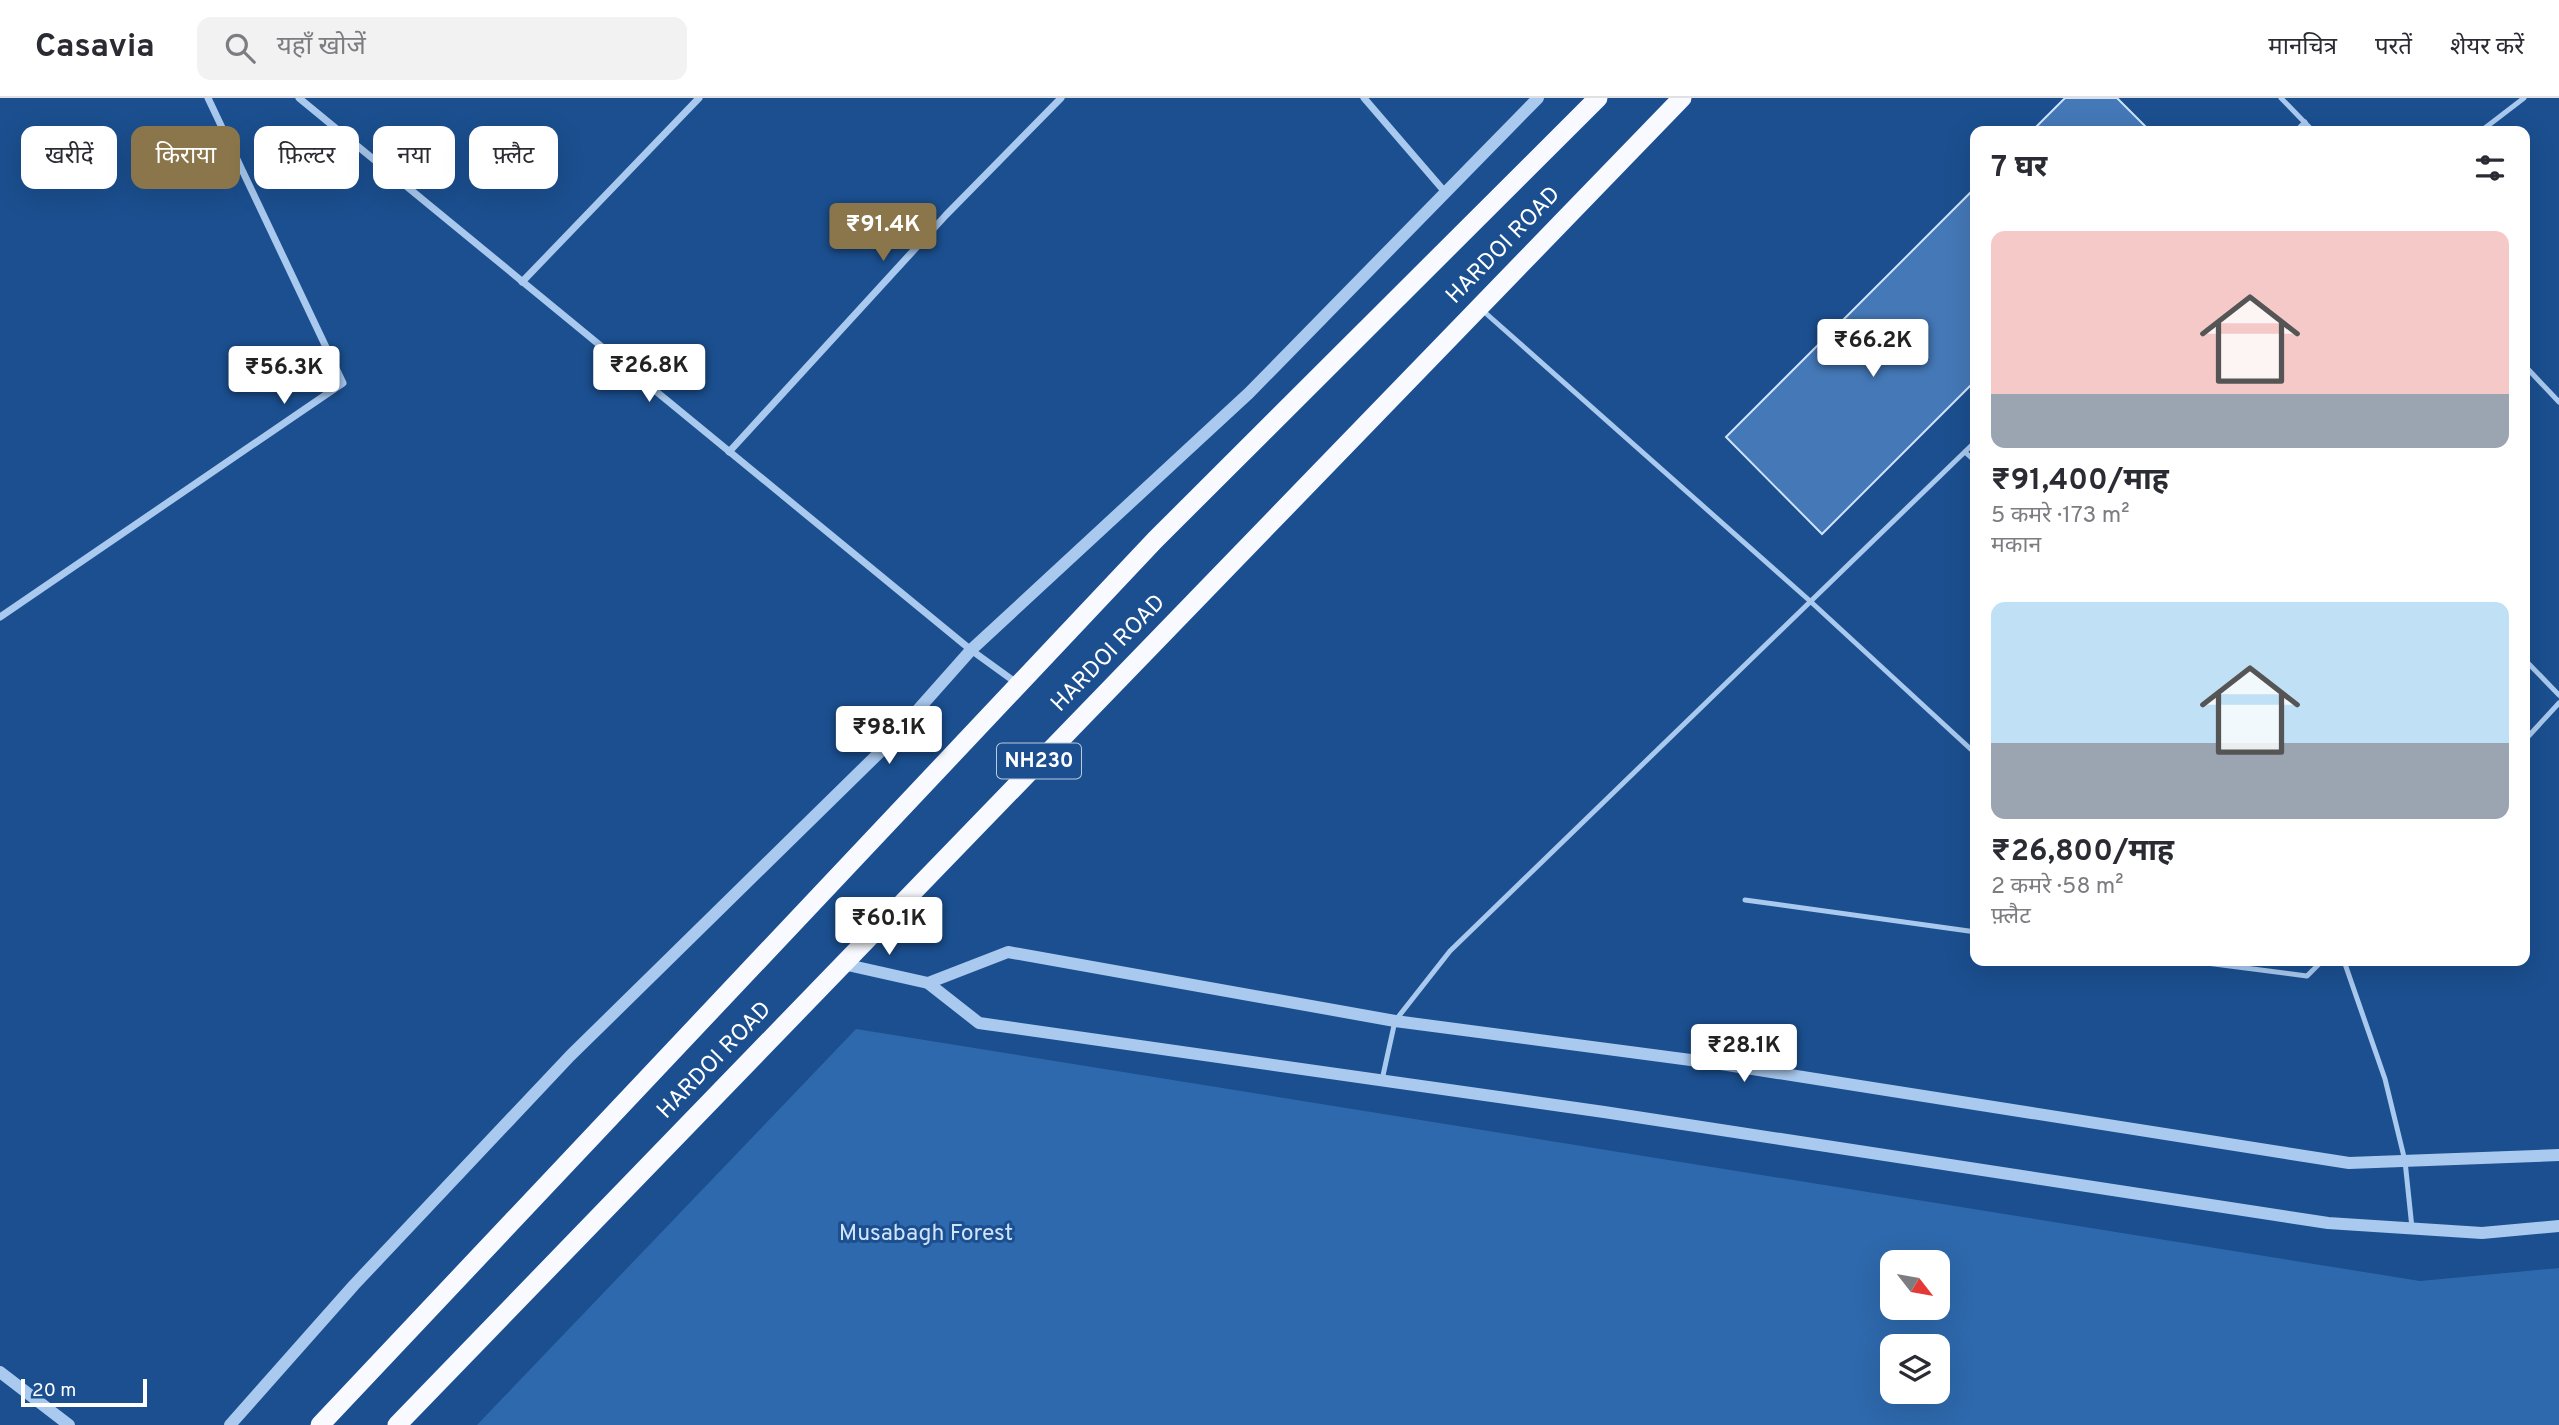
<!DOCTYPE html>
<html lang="hi">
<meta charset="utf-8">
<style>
:root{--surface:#fff;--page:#f2f2f3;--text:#2b2b33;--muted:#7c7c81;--line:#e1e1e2;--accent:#8a764a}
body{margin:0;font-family:Overpass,"Noto Sans Devanagari",sans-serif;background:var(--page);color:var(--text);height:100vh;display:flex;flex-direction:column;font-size:26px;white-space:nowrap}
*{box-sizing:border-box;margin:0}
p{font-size:23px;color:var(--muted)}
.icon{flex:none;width:38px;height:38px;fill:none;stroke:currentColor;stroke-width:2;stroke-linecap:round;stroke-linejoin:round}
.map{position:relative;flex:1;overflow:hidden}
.side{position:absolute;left:1970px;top:28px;width:560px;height:840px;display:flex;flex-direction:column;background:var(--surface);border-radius:14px;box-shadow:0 7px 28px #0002}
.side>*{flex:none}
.guide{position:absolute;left:21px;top:28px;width:665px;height:63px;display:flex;gap:14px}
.needle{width:46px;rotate:121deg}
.controls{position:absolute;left:1880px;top:1152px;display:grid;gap:14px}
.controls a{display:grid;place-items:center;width:70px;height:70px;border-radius:14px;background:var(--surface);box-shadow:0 7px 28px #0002;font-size:35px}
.scale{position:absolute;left:21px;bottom:18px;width:126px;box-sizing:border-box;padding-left:7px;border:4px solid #fff;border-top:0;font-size:19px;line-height:24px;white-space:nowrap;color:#fff;-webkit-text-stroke:5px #1b4f8f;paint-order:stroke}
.price{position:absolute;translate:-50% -60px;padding:0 16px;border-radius:7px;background:#fff;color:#222;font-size:23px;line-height:46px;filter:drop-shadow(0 2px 4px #0008)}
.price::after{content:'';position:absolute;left:50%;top:42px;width:21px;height:16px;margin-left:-10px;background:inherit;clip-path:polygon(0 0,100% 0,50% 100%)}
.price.on{background:var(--accent);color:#fff}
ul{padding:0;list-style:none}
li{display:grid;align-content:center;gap:14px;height:371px;padding:0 21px}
li span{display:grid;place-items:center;height:217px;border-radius:14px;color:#555}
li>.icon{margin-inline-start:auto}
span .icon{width:126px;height:126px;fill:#fffc;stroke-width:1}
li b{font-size:30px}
h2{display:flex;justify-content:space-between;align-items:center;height:84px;padding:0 21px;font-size:30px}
.pill{padding:0 24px;border-radius:14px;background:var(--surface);box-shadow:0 7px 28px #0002;font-size:24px;line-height:63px}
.pill.on{background:var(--accent);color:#fff}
header{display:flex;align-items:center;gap:42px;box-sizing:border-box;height:98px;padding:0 35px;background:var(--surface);border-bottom:2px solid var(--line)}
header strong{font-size:33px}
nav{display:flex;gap:38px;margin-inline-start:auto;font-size:24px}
.search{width:490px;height:63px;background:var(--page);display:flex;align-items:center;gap:18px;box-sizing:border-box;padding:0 24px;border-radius:14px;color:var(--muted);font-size:26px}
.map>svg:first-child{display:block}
</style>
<header>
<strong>Casavia</strong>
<div class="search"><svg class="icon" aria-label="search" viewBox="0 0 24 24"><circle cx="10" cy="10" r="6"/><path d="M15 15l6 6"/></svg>यहाँ खोजें</div>
<nav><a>मानचित्र</a><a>परतें</a><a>शेयर करें</a></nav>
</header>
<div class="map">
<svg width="2559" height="1327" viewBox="0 0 2559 1327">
<rect width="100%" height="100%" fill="#1b4f8f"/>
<path fill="#2e69ad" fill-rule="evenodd" d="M856 931 2420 1183 2559 1170V1327H477ZM1892 1164H1937V1209H1892ZM1892 1248H1937V1293H1892Z"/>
<g fill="#4478b7" stroke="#cfe3fa" stroke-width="2">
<polygon points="2065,0 2117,0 2150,33 2032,33"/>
<polygon points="1976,89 1976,282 1822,436 1726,339"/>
</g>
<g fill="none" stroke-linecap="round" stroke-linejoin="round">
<g stroke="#a9c9ee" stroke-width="5">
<polyline points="2281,0 2313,33"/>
<polyline points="2296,33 2305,24"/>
<polyline points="2481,33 2524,0"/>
<polyline points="1481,211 1810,503 1976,656"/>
<polyline points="2525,268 2559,304"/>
<polyline points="1965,354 1976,364"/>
<polyline points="2525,562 2559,597"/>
<polyline points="2525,642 2559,605"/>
<polyline points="1745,802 1976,834"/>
<polyline points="2191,863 2307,878 2322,863"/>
<polyline points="2344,863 2385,981 2405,1063 2412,1130"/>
<polyline points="1382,982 1395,923 1450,853 1976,343"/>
</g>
<g stroke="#a9c9ee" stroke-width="7">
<polyline points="299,0 971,552 1018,586"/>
<polyline points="1364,0 1445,94"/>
<polyline points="522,184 699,0"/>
<polyline points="729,354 946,117 1061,0"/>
<polyline points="0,519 343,285 208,0"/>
</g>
<g stroke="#a9c9ee" stroke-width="12">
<polyline points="843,866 928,885 979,925 1604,1014 2328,1125 2482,1135 2559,1128"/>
<polyline points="928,885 1008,854 1395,923 1721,966 2349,1065 2559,1057"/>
<polyline points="0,1274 69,1327"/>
<polyline points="230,1327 354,1187 570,958 884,650 971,552 1249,295 1538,0"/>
</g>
<g stroke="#f8faff" stroke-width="19">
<polyline points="320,1327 1155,442 1598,0"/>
<polyline points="397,1327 1682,0"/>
</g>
</g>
<g text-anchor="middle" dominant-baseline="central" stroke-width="6" stroke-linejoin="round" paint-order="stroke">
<rect fill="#1b4f8f" stroke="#bbcadd" stroke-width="2" x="997" y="645.5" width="84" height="35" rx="5"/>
<g font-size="21" font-weight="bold" fill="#fff">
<text x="1039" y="663">NH230</text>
</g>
<g font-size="23" fill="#fff" stroke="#1b4f8f">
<text transform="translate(1504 148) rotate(-46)">HARDOI ROAD</text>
<text transform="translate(1109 556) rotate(-46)">HARDOI ROAD</text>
<text transform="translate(715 963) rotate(-46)">HARDOI ROAD</text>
</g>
<g font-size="23" fill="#cfe3fa" stroke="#1b4f8f">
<text x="926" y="1136">Musabagh Forest</text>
</g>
</g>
</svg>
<div class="controls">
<a><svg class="needle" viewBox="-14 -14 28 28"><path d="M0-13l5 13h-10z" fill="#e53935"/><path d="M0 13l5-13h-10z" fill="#7c7c81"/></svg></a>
<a><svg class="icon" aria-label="layers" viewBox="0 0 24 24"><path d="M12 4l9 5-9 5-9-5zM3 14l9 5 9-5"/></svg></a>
</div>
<div class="scale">20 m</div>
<b class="price on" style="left:883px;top:165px">₹91.4K</b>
<b class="price" style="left:1873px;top:281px">₹66.2K</b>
<b class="price" style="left:649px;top:306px">₹26.8K</b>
<b class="price" style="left:284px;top:308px">₹56.3K</b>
<b class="price" style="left:889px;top:668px">₹98.1K</b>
<b class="price" style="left:889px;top:859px">₹60.1K</b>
<b class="price" style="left:1744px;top:986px">₹28.1K</b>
<div class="guide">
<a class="pill">खरीदें</a>
<a class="pill on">किराया</a>
<a class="pill">फ़िल्टर</a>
<a class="pill">नया</a>
<a class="pill">फ़्लैट</a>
</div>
<section class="side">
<h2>7 घर<svg class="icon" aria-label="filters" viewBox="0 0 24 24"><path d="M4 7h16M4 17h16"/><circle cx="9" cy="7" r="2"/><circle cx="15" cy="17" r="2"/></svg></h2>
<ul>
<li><span style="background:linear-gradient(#f6c9c9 75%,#9aa5b1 0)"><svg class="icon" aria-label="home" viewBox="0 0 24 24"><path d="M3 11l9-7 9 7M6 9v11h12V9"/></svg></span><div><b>₹91,400/माह</b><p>5 कमरे · 173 m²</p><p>मकान</p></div></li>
<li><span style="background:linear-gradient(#bfe0f5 65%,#9aa5b1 0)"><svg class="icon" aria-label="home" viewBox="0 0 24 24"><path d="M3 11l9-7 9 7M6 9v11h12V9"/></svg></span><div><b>₹26,800/माह</b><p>2 कमरे · 58 m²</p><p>फ़्लैट</p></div></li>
</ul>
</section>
</div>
